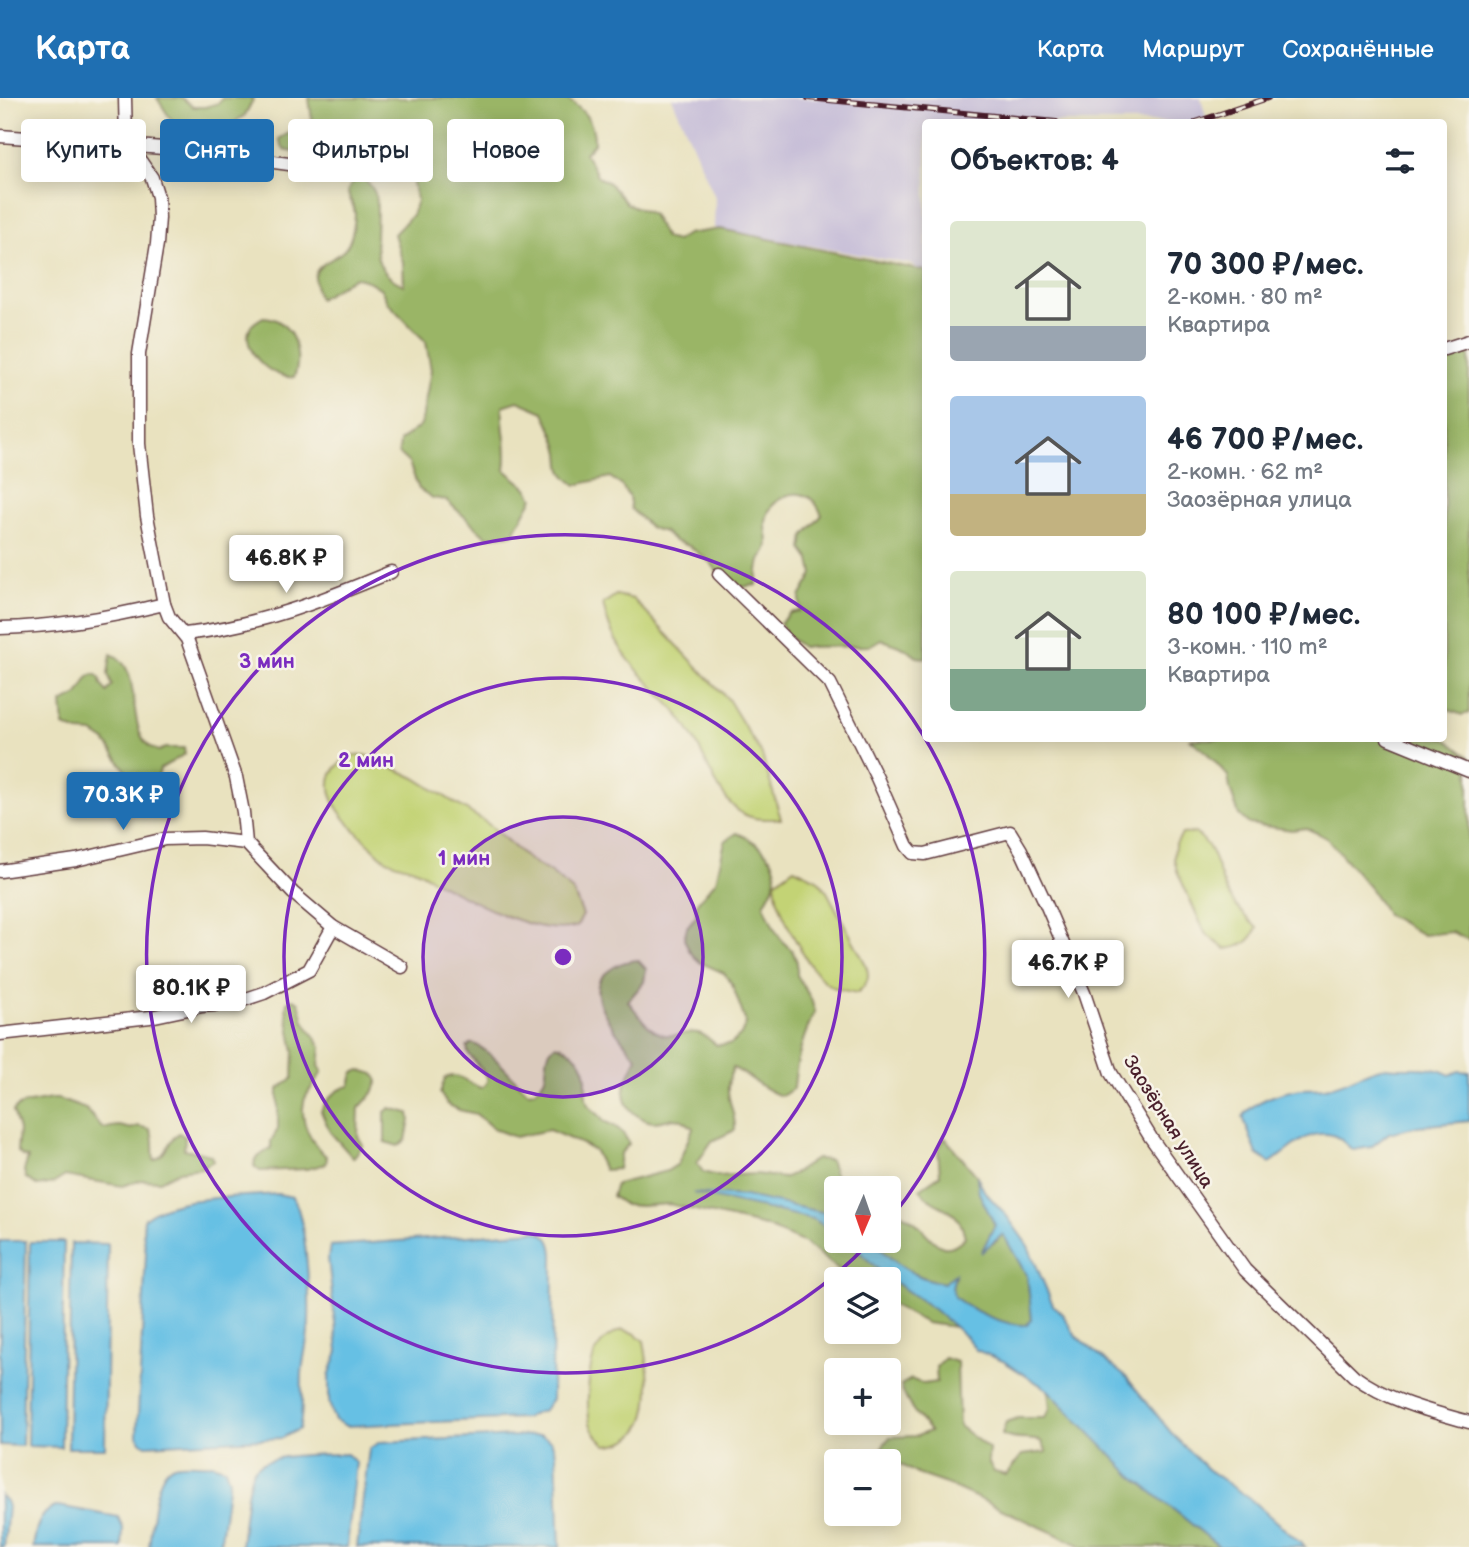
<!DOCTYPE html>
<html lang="ru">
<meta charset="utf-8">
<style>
:root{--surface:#fff;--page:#f6f6f7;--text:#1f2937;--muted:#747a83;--accent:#1f6fb2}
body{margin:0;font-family:"Balsamiq Sans",sans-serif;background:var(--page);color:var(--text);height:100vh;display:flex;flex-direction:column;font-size:26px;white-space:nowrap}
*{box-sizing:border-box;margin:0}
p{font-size:23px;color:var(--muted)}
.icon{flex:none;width:38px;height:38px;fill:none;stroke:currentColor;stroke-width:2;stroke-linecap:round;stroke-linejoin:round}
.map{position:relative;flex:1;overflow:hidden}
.details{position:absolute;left:922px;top:21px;width:525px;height:623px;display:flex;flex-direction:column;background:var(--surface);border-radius:7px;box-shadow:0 4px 18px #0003}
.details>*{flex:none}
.top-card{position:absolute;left:21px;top:21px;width:665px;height:63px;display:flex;gap:14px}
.needle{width:46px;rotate:182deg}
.buttons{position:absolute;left:824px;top:1078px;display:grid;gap:14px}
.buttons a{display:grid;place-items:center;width:77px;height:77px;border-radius:7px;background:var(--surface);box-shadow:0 4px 18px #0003;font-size:35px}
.price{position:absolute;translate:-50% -60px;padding:0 16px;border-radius:7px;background:#fff;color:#222;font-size:23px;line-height:46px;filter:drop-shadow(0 2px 4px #0008)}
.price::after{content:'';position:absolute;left:50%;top:42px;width:21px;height:16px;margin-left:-10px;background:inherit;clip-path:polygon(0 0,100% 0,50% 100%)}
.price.active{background:var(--accent);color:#fff}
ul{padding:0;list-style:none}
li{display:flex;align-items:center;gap:21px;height:175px;padding:0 28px}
li span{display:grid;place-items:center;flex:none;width:196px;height:140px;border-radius:7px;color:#555}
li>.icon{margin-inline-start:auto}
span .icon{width:84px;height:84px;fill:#fffc;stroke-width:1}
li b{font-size:30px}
h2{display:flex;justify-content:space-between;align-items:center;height:84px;padding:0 28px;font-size:30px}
.tag{padding:0 24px;border-radius:7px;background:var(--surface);box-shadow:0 4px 18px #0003;font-size:24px;line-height:63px}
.tag.active{background:var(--accent);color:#fff}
header{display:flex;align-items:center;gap:42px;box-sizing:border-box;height:98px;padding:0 35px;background:var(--accent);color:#fff}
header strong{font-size:33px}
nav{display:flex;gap:38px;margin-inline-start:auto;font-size:24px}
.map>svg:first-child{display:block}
</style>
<header>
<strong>Карта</strong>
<nav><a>Карта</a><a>Маршрут</a><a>Сохранённые</a></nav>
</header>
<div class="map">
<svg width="1469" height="1449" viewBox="0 0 1469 1449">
<rect width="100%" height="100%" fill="#f7f3e8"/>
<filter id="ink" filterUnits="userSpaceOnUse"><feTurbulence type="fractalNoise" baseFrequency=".0143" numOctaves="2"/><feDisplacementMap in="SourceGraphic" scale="14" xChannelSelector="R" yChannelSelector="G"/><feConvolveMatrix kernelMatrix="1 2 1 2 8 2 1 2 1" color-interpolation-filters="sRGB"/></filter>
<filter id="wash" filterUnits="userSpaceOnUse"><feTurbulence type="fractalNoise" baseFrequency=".00686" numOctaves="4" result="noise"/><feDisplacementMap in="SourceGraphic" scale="28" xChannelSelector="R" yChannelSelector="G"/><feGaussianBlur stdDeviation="1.57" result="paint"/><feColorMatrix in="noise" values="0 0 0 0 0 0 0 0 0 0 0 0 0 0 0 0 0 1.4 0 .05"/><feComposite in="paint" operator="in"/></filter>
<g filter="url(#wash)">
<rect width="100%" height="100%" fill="#e9e2bf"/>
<polygon fill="#c8bfd8" points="672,0 1201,0 1207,24 926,24 926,176 911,166 714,130 715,99"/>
<g fill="#c3d375" stroke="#867950" stroke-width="2">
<path d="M616 497 633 501 728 601 762 657 781 721C764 721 749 723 735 710 715 692 706 660 692 637 662 586 616 570 603 506Z"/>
<path d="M353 657H366L415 680 487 725 528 761 551 775 573 793 583 817 577 828C542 841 474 804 442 787 432 782 424 775 414 771 404 767 392 766 384 760 377 755 371 747 364 741 338 717 308 680 353 657Z"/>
<path d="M1195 735C1219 751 1216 779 1231 801 1238 812 1248 821 1257 830 1250 845 1242 849 1225 851L1205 835 1177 773 1174 760 1175 747 1182 736Z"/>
<path d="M794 770 817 781 826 792 864 863C871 877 869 885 857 895 849 893 838 892 831 888 811 878 786 826 779 805 776 799 776 791 775 784Z"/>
<path d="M622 1232 634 1235 644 1243C650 1280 660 1346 606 1347 599 1340 592 1334 590 1325 586 1308 588 1273 594 1258 599 1245 610 1236 622 1232Z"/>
</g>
<g fill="#9ab566" stroke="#726a48" stroke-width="2">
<polygon points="157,0 182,0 193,9 205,9 219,5 222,0 254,0 245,17 223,32 182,28 170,20"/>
<path d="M309 0H565C583 11 595 23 594 45L585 55 598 79 609 85 626 105 652 116 665 140 676 143 687 136 720 131 926 173V560L917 559 906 551 881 541 869 548 802 549 788 538 780 525 790 515 800 513V499L813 476 810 462 802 451 804 438 822 417C817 406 812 398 800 396 784 394 767 407 766 424 765 433 770 441 767 451 766 454 763 457 761 460 758 468 757 478 756 487L742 489 719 476 711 465 689 448 675 443 664 434 651 430 631 411 629 399 621 387 610 379 576 387C553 370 565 367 558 347 554 335 548 325 544 314L518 303 503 308C501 329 509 350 505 372L527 390 533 400 513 436 487 439 446 402 433 400 419 391 409 365 399 356 400 343 421 327 431 272 426 244 387 204 381 191 370 184 355 179 319 201C302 156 340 170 350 142 353 135 355 122 355 115 352 96 338 97 360 77 367 84 374 89 376 99 381 131 362 171 404 187L403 165 394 136 412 117 417 102 407 62 383 28 370 23 329 38 320 59 284 52 279 41 291 34H305L312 22Z"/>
<path d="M263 219C291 219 304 256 294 279 272 282 240 252 250 230 252 225 259 222 263 219Z"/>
<polygon points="1469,254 1469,615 1462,617 1444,610 1444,261 1451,257"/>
<path d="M111 556C148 570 120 643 159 653L165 650H184L185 656 160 671 154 696 148 697 136 687 105 643 93 635 78 634 64 628 62 605 78 597 89 578 95 576 100 580 101 587 107 594 112 587 108 576Z"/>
<polygon points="1444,640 1469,659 1469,842 1452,834 1423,837 1386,816 1371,791 1328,741 1317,735 1306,730 1292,732 1249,726 1239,717 1230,691 1228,678 1207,655 1190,641"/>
<path d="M737 735C756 743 783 762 774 786 772 793 767 800 764 807L775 832 783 844 792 852 797 864V877L811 901 815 914C802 939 796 962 794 990L782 998C763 993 752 978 733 970 720 999 736 1007 735 1032L712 1043 697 1065 703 1074 718 1078 756 1076 783 1080 795 1075 816 1061 830 1062 840 1090H836V1117L745 1098 701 1096 813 1121 836 1135V1143H848L854 1146 884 1177 935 1212 955 1229 926 1225 889 1205V1181H851L805 1145 765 1128 669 1106 641 1108 625 1107 612 1098 616 1086 667 1073 678 1066 693 1030C673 1012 673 1024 653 1024 645 1023 640 1020 634 1015 615 998 628 979 637 960 623 942 578 895 607 874 617 866 625 863 638 862L646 871 644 884 628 903C638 915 648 934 665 937 689 940 693 924 716 947L731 946 741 937 746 925 732 886 724 875 699 864 690 854 684 841 687 829 696 818 697 805 716 783 725 743Z"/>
<path d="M293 901 299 904 304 923 321 949 319 968 322 973C318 984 307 993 304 1003 299 1025 312 1046 327 1059L326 1066 307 1071 260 1073 254 1068 255 1061 271 1050V1043L278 1031V991L293 980 294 953 286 911 287 904Z"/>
<path d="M472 945C494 954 510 978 528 994L534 993C538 989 543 985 545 979 548 966 544 955 556 946 573 950 587 966 586 984 586 991 584 999 588 1007 592 1013 600 1015 603 1023 616 1028 624 1033 629 1046L620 1056 618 1071 604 1072 595 1053 582 1046 549 1032 515 1039 494 1031 476 1016 459 1012 447 1006 440 995 445 980C463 973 467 987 482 990L487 984V978L468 955 467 949Z"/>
<path d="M360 972 374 976 378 983 373 995 359 1010 358 1038 363 1047 353 1060 330 1034 321 1013C326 1002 337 990 350 988L353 975Z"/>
<path d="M50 1001H58L86 1011 103 1031C108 1030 114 1028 119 1028 127 1029 130 1033 138 1028L150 1031C155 1039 152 1052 154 1062 168 1057 167 1042 179 1035L185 1039 184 1051 211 1057 213 1063 201 1070 179 1073 160 1083 141 1082 122 1088 65 1078 54 1085 38 1088 26 1080 24 1073 28 1060 22 1058 17 1053 19 1032 13 1013C21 1003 37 1005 50 1001Z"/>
<polygon points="390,1010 409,1015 410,1021 406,1042 398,1048 385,1044 385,1014"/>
<path d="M945 1040 977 1078 979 1095 995 1127 983 1151 997 1143 1003 1135 1027 1178 1032 1221 1027 1227C1003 1228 974 1213 954 1199L952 1189 955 1179 944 1185C913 1179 894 1165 872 1143H889V1111C898 1114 908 1118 915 1124 933 1140 941 1163 965 1139 957 1103 937 1116 920 1091L940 1077 938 1051Z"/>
<path d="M945 1260 957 1264 959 1328 989 1351 988 1363 994 1374 1006 1377 1022 1357 1047 1354 1041 1343C1026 1340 1015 1343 1002 1337L1006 1324 1018 1320H1044L1050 1311 1048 1292 1132 1378 1220 1449H1084L949 1387 917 1376 891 1361 882 1349 890 1339 917 1338 930 1333C917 1317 906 1307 901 1287L911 1281 923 1286 937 1284 936 1269Z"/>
</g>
<g fill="#66c0e4" stroke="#587088" stroke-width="2">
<path d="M1386 969C1408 972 1431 966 1450 977L1459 973 1469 974V1023L1418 1028 1389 1035 1371 1049 1353 1052C1347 1048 1342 1041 1335 1038 1309 1028 1289 1053 1270 1065L1257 1056 1243 1019C1253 1002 1282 994 1301 991 1311 990 1320 992 1329 989 1349 985 1367 971 1386 969Z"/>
<path d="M977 1078 984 1093 1006 1117 1028 1148 1053 1207 1063 1217 1076 1238 1127 1280 1173 1337 1207 1371 1249 1400 1305 1449H1220L1132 1378 1048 1292 1003 1263 976 1252 967 1240 935 1212 884 1177 848 1143H872C893 1164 914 1181 944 1185L955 1176 952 1189 954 1199C973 1213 1003 1228 1027 1227L1032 1221 1027 1178 1003 1136C996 1143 988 1147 981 1155L995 1127 979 1095Z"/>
<polygon points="693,1095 745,1098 836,1117 836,1135 813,1121"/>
<path d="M278 1096 292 1099C306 1114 310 1199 309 1222 309 1240 303 1258 302 1276 301 1294 304 1314 299 1331L282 1340 146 1347 140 1343 137 1337 146 1155 143 1134 144 1121C170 1097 242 1099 278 1096Z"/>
<path d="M535 1133C548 1136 552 1143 553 1156L552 1301 544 1312 525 1320 346 1328 335 1322 332 1316 329 1303V1278L338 1253 328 1160 330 1148Z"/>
<polygon points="0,1143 26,1143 22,1348 0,1347"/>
<polygon points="30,1144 64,1144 61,1349 27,1348"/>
<polygon points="71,1145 108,1146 105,1350 68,1350"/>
<polygon points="541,1337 551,1343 556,1355 560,1449 357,1449 369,1351 380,1344"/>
<path d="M347 1356 356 1365 347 1449H241C243 1432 246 1386 253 1373 264 1354 325 1357 347 1356Z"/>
<path d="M212 1366 225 1370 229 1382 220 1449H149C152 1430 153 1374 174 1367 184 1364 201 1367 212 1366Z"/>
<polygon points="0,1397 6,1403 8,1409 4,1449 0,1449"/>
<path d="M58 1408 118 1419 123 1430 122 1449H33C37 1430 37 1415 58 1408Z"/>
</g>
</g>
<g filter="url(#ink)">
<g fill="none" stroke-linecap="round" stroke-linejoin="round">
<defs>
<g id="minor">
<polyline points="125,0 126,42 152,80 158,99 159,120 157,146 139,256 139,346 147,418 164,506 169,519 187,541 236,679 243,714 246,745 293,795 333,829 402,869"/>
<polyline points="0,38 177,51 311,69"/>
<polyline points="1444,251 1469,243"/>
<path d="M719 476 830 585 877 680 907 748 913 755 925 756 1010 734 1021 752 1046 806 1084 895 1111 975 1151 1040 1245 1172 1354 1278C1388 1303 1429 1313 1469 1324"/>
<path d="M0 530C55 529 111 519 164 506"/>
<path d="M185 536C258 528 324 502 391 474"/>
<polyline points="1388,640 1469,673"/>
<polyline points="0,773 76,762 165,741 202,740 246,745"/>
<polyline points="0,936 150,919 202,908 234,905 264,895 309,872 333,829"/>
</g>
</defs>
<use href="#minor" stroke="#623c41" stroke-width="15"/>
<use href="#minor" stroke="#fff" stroke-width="12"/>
<defs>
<g id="rail">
<polyline points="808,0 1056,24"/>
<polyline points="1196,24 1268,0"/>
</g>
</defs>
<use href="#rail" stroke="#4a1f2b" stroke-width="6"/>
<use href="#rail" stroke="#f7f3e8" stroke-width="3.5" stroke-dasharray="10" stroke-linecap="butt"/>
</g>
</g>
<circle cx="563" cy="859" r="140" fill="#7b2cbf" fill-opacity=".12"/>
<g fill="none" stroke="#7b2cbf" stroke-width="3.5">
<circle cx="563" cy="859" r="140"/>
<circle cx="563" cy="859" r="279"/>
<path d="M869 1145A419 419 0 1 1 891 1120"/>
</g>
<g text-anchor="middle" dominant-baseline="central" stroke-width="5" stroke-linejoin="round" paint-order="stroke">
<g font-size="19" fill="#4a1f2b" stroke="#f7f3e8">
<text transform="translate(1168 1024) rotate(58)">Заозёрная улица</text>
</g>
</g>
<circle cx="563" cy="859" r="10" fill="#7b2cbf" stroke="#f7f3e8" stroke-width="3.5"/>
<g font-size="21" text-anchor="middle" font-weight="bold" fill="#7b2cbf" stroke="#f7f3e8" stroke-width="5" stroke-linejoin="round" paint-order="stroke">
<text x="267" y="570">3 мин</text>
<text x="366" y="669">2 мин</text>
<text x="464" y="767">1 мин</text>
</g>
</svg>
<div class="buttons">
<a><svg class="needle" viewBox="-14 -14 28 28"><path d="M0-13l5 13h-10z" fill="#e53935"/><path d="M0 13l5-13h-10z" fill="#747a83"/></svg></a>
<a><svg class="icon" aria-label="layers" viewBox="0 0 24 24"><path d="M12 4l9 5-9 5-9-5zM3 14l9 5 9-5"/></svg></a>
<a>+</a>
<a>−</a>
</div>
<b class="price" style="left:286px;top:497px">46.8K ₽</b>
<b class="price active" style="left:123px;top:734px">70.3K ₽</b>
<b class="price" style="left:1068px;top:902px">46.7K ₽</b>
<b class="price" style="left:191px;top:927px">80.1K ₽</b>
<div class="top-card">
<a class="tag">Купить</a>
<a class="tag active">Снять</a>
<a class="tag">Фильтры</a>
<a class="tag">Новое</a>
</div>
<section class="details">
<h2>Объектов: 4<svg class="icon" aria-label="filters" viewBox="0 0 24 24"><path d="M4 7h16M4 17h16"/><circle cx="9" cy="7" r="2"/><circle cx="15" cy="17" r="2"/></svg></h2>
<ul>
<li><span style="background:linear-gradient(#dfe7d0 75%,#9aa5b1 0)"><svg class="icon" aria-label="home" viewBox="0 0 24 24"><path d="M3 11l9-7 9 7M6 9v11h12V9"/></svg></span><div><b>70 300 ₽/мес.</b><p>2-комн. · 80 m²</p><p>Квартира</p></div></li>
<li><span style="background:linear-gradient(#a9c7e8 70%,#c2b280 0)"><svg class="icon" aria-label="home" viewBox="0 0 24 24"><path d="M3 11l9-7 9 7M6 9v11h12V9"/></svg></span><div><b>46 700 ₽/мес.</b><p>2-комн. · 62 m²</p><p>Заозёрная улица</p></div></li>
<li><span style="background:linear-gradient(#dfe7d0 70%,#7fa58c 0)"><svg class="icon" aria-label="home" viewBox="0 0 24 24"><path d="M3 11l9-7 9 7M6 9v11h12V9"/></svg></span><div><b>80 100 ₽/мес.</b><p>3-комн. · 110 m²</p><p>Квартира</p></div></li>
</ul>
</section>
</div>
